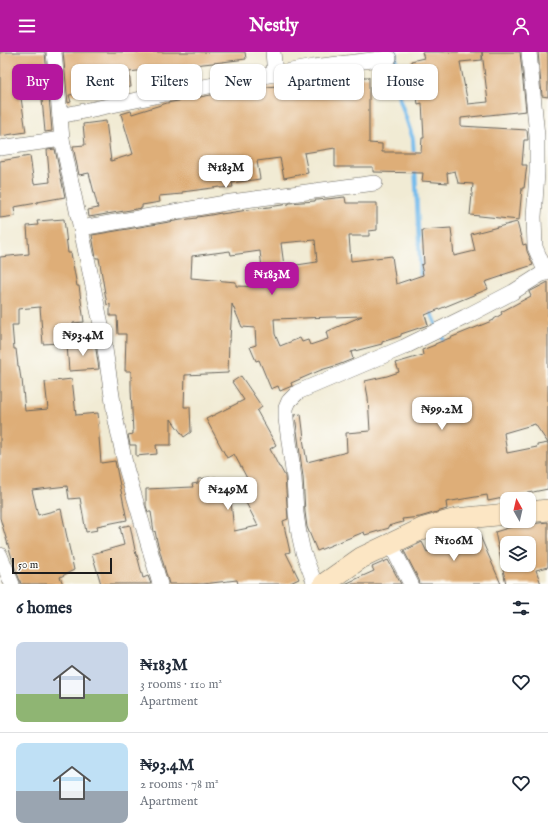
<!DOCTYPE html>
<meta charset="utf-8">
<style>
:root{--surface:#fff;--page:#f6f6f7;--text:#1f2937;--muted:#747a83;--line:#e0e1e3;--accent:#b5179e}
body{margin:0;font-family:"IM FELL English",serif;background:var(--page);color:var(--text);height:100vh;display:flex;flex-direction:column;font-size:15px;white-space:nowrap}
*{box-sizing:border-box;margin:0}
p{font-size:13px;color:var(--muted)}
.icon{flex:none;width:22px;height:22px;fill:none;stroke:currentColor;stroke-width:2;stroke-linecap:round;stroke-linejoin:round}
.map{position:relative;height:532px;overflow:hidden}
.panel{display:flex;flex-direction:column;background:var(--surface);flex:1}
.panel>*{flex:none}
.hud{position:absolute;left:12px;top:12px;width:524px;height:36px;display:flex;gap:8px}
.needle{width:26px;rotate:352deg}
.fabs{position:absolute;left:500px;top:440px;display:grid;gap:8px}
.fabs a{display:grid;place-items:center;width:36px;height:36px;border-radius:8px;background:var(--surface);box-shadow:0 1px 3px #0004;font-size:20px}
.scale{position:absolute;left:12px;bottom:10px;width:100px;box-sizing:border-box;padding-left:4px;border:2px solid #1c1c1c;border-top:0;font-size:11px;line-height:14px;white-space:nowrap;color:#1c1c1c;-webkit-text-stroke:3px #fdfcf7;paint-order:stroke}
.price{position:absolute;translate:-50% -34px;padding:0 9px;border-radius:8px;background:#fff;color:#222;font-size:13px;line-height:26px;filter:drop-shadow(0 1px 2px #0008)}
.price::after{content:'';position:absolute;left:50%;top:24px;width:12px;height:9px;margin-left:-6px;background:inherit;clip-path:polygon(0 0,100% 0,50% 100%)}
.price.on{background:var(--accent);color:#fff}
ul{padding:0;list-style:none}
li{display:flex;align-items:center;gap:12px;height:100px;padding:0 16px}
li+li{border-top:1px solid var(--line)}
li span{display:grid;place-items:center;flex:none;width:112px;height:80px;border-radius:8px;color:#555}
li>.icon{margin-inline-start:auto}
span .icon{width:48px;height:48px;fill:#fffc;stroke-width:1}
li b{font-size:17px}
h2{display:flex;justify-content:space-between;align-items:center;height:48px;padding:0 16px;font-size:17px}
.tag{padding:0 14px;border-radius:8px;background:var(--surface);box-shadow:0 1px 3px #0004;font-size:14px;line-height:36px}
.tag.on{background:var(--accent);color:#fff}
header{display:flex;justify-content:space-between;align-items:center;height:52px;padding:0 16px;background:var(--accent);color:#fff;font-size:18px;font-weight:800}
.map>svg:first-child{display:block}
</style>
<header><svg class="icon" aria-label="menu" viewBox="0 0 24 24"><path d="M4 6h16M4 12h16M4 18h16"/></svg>Nestly<svg class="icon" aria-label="person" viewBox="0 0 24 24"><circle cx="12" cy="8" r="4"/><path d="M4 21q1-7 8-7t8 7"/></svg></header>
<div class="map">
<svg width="548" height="532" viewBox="0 0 548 532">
<rect width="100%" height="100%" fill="#fdfcf7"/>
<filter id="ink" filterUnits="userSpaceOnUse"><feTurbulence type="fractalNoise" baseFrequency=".025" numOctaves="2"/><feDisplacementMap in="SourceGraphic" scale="8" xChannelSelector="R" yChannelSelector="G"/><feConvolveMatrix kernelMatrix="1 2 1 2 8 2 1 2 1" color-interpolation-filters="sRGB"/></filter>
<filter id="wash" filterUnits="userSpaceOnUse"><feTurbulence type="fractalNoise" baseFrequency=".012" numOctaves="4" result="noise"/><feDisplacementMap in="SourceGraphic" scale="16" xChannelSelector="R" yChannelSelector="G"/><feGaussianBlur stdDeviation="0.9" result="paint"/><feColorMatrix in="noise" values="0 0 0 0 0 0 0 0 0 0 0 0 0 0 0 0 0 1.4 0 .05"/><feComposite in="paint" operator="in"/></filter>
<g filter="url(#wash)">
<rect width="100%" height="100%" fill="#f1ebd4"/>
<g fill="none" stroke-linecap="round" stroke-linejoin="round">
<g stroke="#74bbec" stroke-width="4">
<polyline points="395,0 400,48 413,87 414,105"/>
<polyline points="415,116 421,229"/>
<polyline points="429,256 446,293"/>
</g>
</g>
<g id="blocks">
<g fill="#deae78" fill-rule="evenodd">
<polygon points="0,0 45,0 52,79 45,80 41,36 20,39 26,80 0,84"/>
<polygon points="63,0 245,0 246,7 222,10 194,13 194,12 129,20 131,35 113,37 109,22 101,23 103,39 69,43 71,50 68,51"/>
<polygon points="422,0 482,0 482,8 460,10 468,52 488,50 482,0 520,0 526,59 461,66 461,74 527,78 528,88 524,88 522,113 527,113 524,136 522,136 519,168 470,163 473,132 458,131 455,119 447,121 448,131 422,129 423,121 373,120 373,115 335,115 335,96 304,101 308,121 284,126 280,106 257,109 260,127 232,131 233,135 220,136 220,135 182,140 182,142 159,144 160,150 142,153 142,156 89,165 88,158 98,156 89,121 79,123 73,94 85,93 83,72 106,69 111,109 133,102 121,62 131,59 132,62 167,51 244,37 277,34 277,31 300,27 301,42 347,39 347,25 369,25 369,91 382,92 382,100 421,100 422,86 424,86 422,51 418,52 411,9 424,6"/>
<polygon points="538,0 548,0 548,45 542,44"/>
<polygon points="55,97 65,145 37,150 37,151 14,155 15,164 0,166 0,109 30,104 34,132 50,130 47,98"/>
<path d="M345 145 346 151H377V178L369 179V184H349L351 209 392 204 396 232 423 223 421 213 424 212 422 178 451 176 454 204 475 199 471 182 517 170 523 193 526 192 527 199 533 213 502 223 503 224 485 230 488 237 425 263 428 273 401 282V284L382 290V292L351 300 353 307 338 313 321 318 291 331 292 334 280 339 278 334 271 337 259 308 256 309 250 295 256 293 255 276 242 275 232 252 230 288H229L228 321 185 323 184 355H190L191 380 184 385 171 367V393H156L157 402 136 404V393H130L128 383 133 382 131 337V319H125L126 282H118L117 264H110V252L107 253 99 206H96L92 183 181 168 197 166V165L211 163 221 161V162L289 152V151L315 149V148H318ZM315 188 317 210 290 214V213L284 214 281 191ZM230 199 231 203 260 199 264 235 236 234V230L191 226 192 204ZM362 264 326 280 328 287 310 293 308 288 302 290 300 286 280 294 275 282 274 267Z"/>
<polygon points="64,167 68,201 71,201 77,234 79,234 84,270 73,271 74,290 43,292 40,255 18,257 18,273 12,273 14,297 16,297 18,314 19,314 21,327 22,327 25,359 48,357 45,330 72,327 76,363 98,361 99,372 98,372 101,411 115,409 127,468 97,474 98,478 86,480 80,446 69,447 67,434 32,438 38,463 61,457 74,518 60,525 63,532 21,532 20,529 14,513 0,466 0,205 29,202 27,174 38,173 37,169"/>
<path d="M548 230V437L488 449 487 443 446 450 447 457 420 465 402 467 403 470 388 474 389 476 365 483 364 480 317 499 307 475 305 460 303 425 295 363 301 362 304 386 303 387 307 410 347 400 346 381 370 379 368 345 365 329 387 324 399 320 396 311 423 303 422 298 435 293V292L494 268V267L502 262 501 260 531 244 529 240ZM535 372 548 391 537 393V395L507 401 504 381Z"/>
<polygon points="95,291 99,317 69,319 67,293"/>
<polygon points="241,324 262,355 257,359 276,393 270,397 279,415 280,415 285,424 288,467 283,469 290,500 286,501 299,527 288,532 238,532 237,528 203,532 169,532 157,489 155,479 154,480 151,460 148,460 146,454 146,437 193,435 192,432 198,431 198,427 216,425 216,432 229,430 234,479 258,474 240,439 243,437 239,429 248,428 234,402 227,406 206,367 244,348 232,330"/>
<path d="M548 470V515L536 518 541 532H506L495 480 521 472V473L526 471 530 472ZM507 491H529V513H507Z"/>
<polygon points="130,473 136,503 137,503 143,526 148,524 151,532 101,532 92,502 124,493 120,475"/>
<polygon points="477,477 501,532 420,532 419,528 404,499 422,490 427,500 457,485 455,480"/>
<polygon points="388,508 401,532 345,532 374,519 372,515"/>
</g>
</g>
</g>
<g filter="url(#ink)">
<use href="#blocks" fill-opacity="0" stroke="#67645c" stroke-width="1"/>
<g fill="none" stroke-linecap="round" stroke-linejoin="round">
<defs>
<g id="street">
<polyline points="54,0 62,87 102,277 115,364 126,416 160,532"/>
<polyline points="273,0 275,22"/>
<polyline points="529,0 537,84 537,121 534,165 535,195 546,221"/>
<polyline points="60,64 165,42 313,15 389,6"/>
<polyline points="0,96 62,87"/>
<polyline points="81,176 231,150 375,131"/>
<polyline points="390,491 411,532"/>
<polyline points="0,503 12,532"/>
<polyline points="315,532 303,500 299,482 296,461 294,426 286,367 286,356 289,349 298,340 404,295 465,265 513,240 540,223 548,220"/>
</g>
<g id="secondary">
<polyline points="529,460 548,458"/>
<polyline points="324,532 361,506 424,476 456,467 507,462"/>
</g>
</defs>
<use href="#street" stroke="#67645c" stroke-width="16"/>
<use href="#secondary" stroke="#67645c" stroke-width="22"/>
<use href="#street" stroke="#fff" stroke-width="15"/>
<use href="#secondary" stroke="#fce6c4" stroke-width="21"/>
</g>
</g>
</svg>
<div class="fabs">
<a><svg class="needle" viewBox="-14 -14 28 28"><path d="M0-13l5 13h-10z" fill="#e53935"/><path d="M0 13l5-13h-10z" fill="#747a83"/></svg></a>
<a><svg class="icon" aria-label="layers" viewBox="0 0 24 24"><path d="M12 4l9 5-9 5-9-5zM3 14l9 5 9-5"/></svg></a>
</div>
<div class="scale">50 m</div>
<b class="price" style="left:226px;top:137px">₦183M</b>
<b class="price on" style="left:272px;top:244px">₦183M</b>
<b class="price" style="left:83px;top:305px">₦93.4M</b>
<b class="price" style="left:442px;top:379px">₦99.2M</b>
<b class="price" style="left:228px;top:459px">₦249M</b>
<b class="price" style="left:454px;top:510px">₦106M</b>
<div class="hud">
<a class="tag on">Buy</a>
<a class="tag">Rent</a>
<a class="tag">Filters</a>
<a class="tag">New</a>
<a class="tag">Apartment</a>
<a class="tag">House</a>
</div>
</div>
<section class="panel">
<h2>6 homes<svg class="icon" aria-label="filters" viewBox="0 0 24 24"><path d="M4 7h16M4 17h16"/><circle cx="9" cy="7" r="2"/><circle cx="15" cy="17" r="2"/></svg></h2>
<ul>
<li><span style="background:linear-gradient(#c9d6e8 65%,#8fb573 0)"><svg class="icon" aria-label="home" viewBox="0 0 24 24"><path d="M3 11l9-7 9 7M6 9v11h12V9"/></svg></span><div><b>₦183M</b><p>3 rooms · 110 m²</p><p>Apartment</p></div><svg class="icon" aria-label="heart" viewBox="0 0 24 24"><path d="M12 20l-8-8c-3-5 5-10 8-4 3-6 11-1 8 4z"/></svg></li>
<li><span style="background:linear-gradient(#bfe0f5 60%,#9aa5b1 0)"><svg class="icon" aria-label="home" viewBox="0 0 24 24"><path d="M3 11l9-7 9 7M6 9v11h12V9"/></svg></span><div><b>₦93.4M</b><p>2 rooms · 78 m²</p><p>Apartment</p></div><svg class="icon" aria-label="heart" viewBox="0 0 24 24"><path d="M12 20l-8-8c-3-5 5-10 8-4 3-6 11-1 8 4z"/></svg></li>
</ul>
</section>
